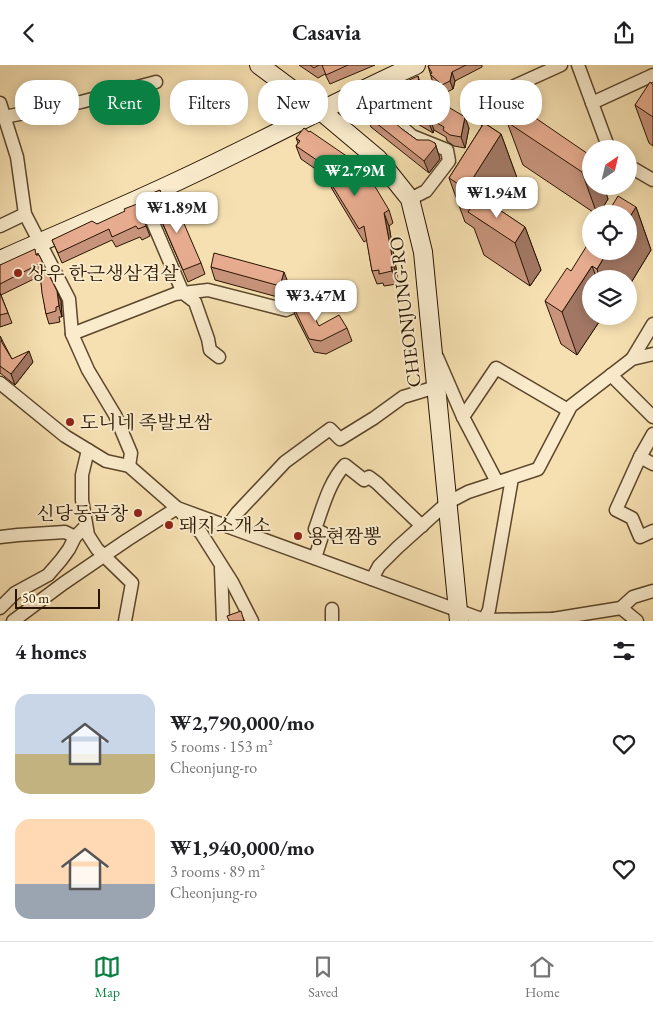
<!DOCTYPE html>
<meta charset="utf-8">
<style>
:root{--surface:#fff;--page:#f6f6f6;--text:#202124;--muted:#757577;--line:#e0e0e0;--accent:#0b8043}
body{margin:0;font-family:"EB Garamond","Noto Serif KR",serif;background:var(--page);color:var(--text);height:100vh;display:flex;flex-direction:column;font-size:19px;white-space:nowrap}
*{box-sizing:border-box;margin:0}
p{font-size:16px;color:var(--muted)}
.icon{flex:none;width:28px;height:28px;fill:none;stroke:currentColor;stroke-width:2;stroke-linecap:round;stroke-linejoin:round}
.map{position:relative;height:556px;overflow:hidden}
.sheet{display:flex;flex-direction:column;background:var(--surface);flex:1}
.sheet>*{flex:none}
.hud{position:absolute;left:15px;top:15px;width:624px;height:45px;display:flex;gap:10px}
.needle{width:32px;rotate:35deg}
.buttons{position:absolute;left:582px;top:75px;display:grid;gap:10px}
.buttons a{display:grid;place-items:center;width:55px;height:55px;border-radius:50%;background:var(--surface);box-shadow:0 2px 12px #0003;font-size:25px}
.scale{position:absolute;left:15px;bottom:12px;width:85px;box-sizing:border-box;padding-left:5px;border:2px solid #281400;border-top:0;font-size:14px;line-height:18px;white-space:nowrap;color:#281400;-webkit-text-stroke:4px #f9ebcc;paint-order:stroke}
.price{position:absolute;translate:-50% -42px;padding:0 11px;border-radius:10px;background:#fff;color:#222;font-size:16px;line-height:32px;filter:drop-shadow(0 1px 2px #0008)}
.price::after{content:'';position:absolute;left:50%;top:30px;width:15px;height:11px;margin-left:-8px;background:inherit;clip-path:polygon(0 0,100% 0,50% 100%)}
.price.active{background:var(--accent);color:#fff}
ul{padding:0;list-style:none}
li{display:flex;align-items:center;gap:15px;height:125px;padding:0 15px}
li span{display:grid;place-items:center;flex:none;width:140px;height:100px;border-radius:15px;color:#555}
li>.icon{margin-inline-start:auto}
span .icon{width:60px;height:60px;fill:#fffc;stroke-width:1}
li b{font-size:21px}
h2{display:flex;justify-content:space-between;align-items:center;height:60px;padding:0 15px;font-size:21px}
.pill{padding:0 18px;border-radius:20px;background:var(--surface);box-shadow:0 2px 12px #0003;font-size:18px;line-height:45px}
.pill.active{background:var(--accent);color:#fff}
header{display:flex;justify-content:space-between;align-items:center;height:65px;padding:0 15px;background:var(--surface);font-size:22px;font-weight:700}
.tab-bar{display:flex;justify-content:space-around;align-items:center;height:70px;border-top:1px solid var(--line);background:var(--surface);font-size:14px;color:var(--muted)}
.tab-bar a{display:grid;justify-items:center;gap:2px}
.tab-bar .active{color:var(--accent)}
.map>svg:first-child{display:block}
</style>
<header><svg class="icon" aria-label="back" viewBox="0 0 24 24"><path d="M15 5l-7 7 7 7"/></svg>Casavia<svg class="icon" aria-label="share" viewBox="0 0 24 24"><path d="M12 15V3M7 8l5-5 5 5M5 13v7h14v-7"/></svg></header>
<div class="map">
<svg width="653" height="556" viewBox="0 0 653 556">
<rect width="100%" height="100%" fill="#f6e0b1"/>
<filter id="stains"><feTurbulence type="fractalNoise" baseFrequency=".004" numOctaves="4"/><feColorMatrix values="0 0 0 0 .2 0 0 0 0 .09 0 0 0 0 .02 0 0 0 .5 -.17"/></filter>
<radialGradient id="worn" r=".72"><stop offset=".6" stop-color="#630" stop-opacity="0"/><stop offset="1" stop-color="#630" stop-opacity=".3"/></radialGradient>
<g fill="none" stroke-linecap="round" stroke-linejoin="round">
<defs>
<g id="street">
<polyline points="578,0 609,84"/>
<polyline points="361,25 412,71 447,85 449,96 426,126 410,134"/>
<polyline points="499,28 561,0"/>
<polyline points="0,38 17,92 25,149 69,234 72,269 88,305 115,350 131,388 129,401"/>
<polyline points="592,38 653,10"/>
<polyline points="4,52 81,37 156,17"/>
<polyline points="629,101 653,115"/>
<polyline points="142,132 183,228 195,237 208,274 210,285 219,292"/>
<polyline points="0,161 25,149"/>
<polyline points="72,269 175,229 208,225 286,245 295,241 302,233"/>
<polyline points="437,292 463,352 497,417"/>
<polyline points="632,294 653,259"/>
<polyline points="611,310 653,352"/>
<polyline points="0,318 65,371 106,396 129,401 177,443 484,555 553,554 556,556"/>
<polyline points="463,352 496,303 568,345"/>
<polyline points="653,369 640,392 616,445 632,453 640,472 653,466"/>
<polyline points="88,385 82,410 82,435 88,470 97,484 132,518 125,556"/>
<polyline points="640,392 653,399"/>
<polyline points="228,461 237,448 285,397 330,364 340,374 374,353 403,332 436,322"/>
<polyline points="0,472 18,470 65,467 75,472"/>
<path d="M315 493 323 468 315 464C323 442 329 417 345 400L364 415 369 412 377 418 422 461"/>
<polyline points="221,503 223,556"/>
<polyline points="372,514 379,501 397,483 447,438 468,427 538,404 571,341 632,294 653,289"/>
<polyline points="0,543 15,528 48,510 61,495 69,484 75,472 86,461"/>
<polyline points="621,543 633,532 653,526"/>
<polyline points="332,544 332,556"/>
<polyline points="553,554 621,543 637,556"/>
<polyline points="484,555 489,545 512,413"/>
<polyline points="13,556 64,518 127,475 177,443 201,468 232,517 252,556"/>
</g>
<g id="secondary">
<polyline points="259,0 321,46 378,94 410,134 423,187 459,556"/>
<path d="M0 195C60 168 121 143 180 115 260 78 336 36 416 0"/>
</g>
</defs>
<use href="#street" stroke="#5c472c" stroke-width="15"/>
<use href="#secondary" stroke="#281400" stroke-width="20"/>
<use href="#street" stroke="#f9ebcc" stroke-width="12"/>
<use href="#secondary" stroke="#f9ebcc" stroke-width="18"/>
</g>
<g fill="#c7947b" stroke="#281400">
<polygon points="299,0 375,0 330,19 325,9 318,13"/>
<polygon points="430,0 482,0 482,2 455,16 453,24 445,28 433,18 428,1"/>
<polygon points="653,20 653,81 649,78 635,40"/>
<polygon points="422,23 422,27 469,63 465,83 454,81 447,76 446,72 434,65 433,68 416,58 416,59 397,47 391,36 387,25"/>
<polygon points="461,37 485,43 488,52 486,59 501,69 517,113 498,144 525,162 541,205 530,221 484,190 474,163 465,157 449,113 482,61 464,45"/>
<polygon points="366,50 402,64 417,75 435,78 440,94 429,108 371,62"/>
<polygon points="507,57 591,91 608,134 599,149 596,149 523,100"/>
<polygon points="296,73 389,145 393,158 389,161 398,215 396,215 397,219 384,221 383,218 377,219 372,206 367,175 364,177 332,124 327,112 301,94 296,81 298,78"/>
<polygon points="150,129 174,158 201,198 205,209 188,217 155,141"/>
<polygon points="636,142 651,185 629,221 629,214 591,214 591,251 603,251 577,290 561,279 545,236 571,206"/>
<polygon points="97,159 146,161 150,171 142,175 140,172 116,182 112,175 62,198 52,175"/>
<polygon points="38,190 61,236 62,252 59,252 60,257 49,259 46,249 40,211 1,230 12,258 0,262 0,200"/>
<polygon points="211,202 289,220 285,234 215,215"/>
<polygon points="291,237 319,261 347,263 352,276 326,289 314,287 295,250"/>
<polygon points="0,271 12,294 33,297 15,320 0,308"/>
</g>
<g fill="#a27864" stroke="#281400">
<polygon points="452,7 455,16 453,24 450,16"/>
<polygon points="418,11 422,23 424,37 420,25"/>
<polygon points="485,43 488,52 485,63 482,55"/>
<polygon points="411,47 412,47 416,58 416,59"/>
<polygon points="465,52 469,63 465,83 461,72"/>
<polygon points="430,54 434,65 433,68 428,56"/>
<polygon points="501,69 517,113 488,160 477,153 466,124"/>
<polygon points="435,78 440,94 429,108 424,96"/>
<polygon points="591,94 591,121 604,121 608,134 599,149 597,149 582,107"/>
<polygon points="636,142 651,185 629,221 629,214 600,214 597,204 608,186 629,186 629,153"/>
<polygon points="384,148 389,161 398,215 394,202"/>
<polygon points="525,162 541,205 530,221 515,178"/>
<polygon points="592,201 597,214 591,214 591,251 603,251 577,290 562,247"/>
<polygon points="391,202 396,215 397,219 392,206"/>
<polygon points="284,207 289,220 285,234 280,221"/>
<polygon points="57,226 61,236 62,252 59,241"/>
<polygon points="29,286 33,297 15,320 11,309"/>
</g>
<g fill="#e7ac8f" stroke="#281400">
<polygon points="310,0 319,0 314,3"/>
<polygon points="322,0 348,0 326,10"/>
<polygon points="430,0 466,0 452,7 450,16 442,20 430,9 432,8 428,1"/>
<polygon points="418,11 420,25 465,52 461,72 450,70 443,65 444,62 430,54 428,56 412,47 411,47 393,35 387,25"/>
<polygon points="650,17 653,20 653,52 635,40"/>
<polygon points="461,37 485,43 482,55"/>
<polygon points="518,41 591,91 591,94 582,107 507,57"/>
<polygon points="379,44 402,64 417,75 429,75 435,78 436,81 424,96 366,50"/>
<polygon points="484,58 501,69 466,124 449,113"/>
<polygon points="304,63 309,67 310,66 364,103 389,145 384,148 394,202 391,202 392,206 379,209 379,205 372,206 364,161 359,164 327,112 333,106 296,81 300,76 296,73"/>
<polygon points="160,125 174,158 182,154 201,198 183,205 150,129"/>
<polygon points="479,131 525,162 515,178 468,147"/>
<polygon points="618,131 636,142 629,153 629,149 607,149"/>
<polygon points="137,139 146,161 138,164 136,161 112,172 109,164 58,188 52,175 92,156 97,159 125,146 124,144"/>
<polygon points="591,174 591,186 608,186 597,204 592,201 562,247 545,236 567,203 571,206"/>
<polygon points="35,184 36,190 39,190 57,226 59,241 56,242 56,246 46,249 42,228 39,199 0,219 0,200"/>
<polygon points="214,188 284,207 280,221 211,202"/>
<polygon points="0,228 8,248 0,250"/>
<polygon points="302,228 319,261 339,250 347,263 321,276 309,274 291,237 296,234"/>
<polygon points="0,271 2,275 1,276 12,294 29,286 11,309 0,301"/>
<polygon points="241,546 244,556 229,556 227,551"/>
</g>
<g fill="#8f2418" stroke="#f9ebcc" stroke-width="2">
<circle cx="18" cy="208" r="5"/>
<circle cx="70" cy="357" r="5"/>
<circle cx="138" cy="448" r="5"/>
<circle cx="169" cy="460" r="5"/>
<circle cx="298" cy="471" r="5"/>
</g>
<g text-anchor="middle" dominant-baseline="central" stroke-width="4" stroke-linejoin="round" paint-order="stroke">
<g font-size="19" fill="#281400" stroke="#f9ebcc" text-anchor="start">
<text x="28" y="208">상우 한근생삼겹살</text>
<text x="80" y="357">도니네 족발보쌈</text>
<text x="128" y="448" text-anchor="end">신당동곱창</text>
<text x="179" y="460">돼지소개소</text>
<text x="308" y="471">용현짬뽕</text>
</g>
<g font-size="19" fill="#281400" stroke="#f9ebcc">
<text transform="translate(405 247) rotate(-97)">CHEONJUNG-RO</text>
</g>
</g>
<rect width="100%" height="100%" filter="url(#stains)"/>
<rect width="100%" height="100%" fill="url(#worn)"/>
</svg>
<div class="buttons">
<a><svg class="needle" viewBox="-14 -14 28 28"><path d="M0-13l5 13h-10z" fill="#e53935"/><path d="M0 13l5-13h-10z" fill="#757577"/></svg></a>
<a><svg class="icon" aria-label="locate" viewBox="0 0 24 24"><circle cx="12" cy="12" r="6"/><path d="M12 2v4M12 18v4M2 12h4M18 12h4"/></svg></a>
<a><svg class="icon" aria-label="layers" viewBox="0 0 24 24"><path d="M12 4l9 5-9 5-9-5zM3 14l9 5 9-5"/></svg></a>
</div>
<div class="scale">50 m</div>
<b class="price active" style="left:355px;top:132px">₩2.79M</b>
<b class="price" style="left:497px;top:154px">₩1.94M</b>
<b class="price" style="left:177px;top:169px">₩1.89M</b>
<b class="price" style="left:316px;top:257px">₩3.47M</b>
<div class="hud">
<a class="pill">Buy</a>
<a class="pill active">Rent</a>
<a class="pill">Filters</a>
<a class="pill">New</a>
<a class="pill">Apartment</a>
<a class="pill">House</a>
</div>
</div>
<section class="sheet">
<h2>4 homes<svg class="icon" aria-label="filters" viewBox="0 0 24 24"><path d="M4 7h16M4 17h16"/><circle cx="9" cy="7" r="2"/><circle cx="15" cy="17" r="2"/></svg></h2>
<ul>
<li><span style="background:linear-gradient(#c9d6e8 60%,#c2b280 0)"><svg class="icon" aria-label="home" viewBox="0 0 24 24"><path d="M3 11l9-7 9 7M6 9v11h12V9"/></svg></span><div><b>₩2,790,000/mo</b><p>5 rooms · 153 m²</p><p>Cheonjung-ro</p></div><svg class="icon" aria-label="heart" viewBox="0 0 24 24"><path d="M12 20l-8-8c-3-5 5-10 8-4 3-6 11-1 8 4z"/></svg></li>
<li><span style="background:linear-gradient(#ffd9b3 65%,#9aa5b1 0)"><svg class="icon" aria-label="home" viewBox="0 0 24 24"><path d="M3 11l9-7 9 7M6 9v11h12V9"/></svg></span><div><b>₩1,940,000/mo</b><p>3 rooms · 89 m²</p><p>Cheonjung-ro</p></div><svg class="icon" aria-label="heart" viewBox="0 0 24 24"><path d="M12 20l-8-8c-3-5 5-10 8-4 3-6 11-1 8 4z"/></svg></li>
</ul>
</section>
<nav class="tab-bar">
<a class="active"><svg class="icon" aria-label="map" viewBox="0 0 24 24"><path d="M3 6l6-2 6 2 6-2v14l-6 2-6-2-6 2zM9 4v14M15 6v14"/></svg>Map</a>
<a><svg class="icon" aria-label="saved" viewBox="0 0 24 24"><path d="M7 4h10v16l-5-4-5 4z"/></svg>Saved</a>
<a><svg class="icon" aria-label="home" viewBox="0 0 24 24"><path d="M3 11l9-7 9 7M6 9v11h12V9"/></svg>Home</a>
</nav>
